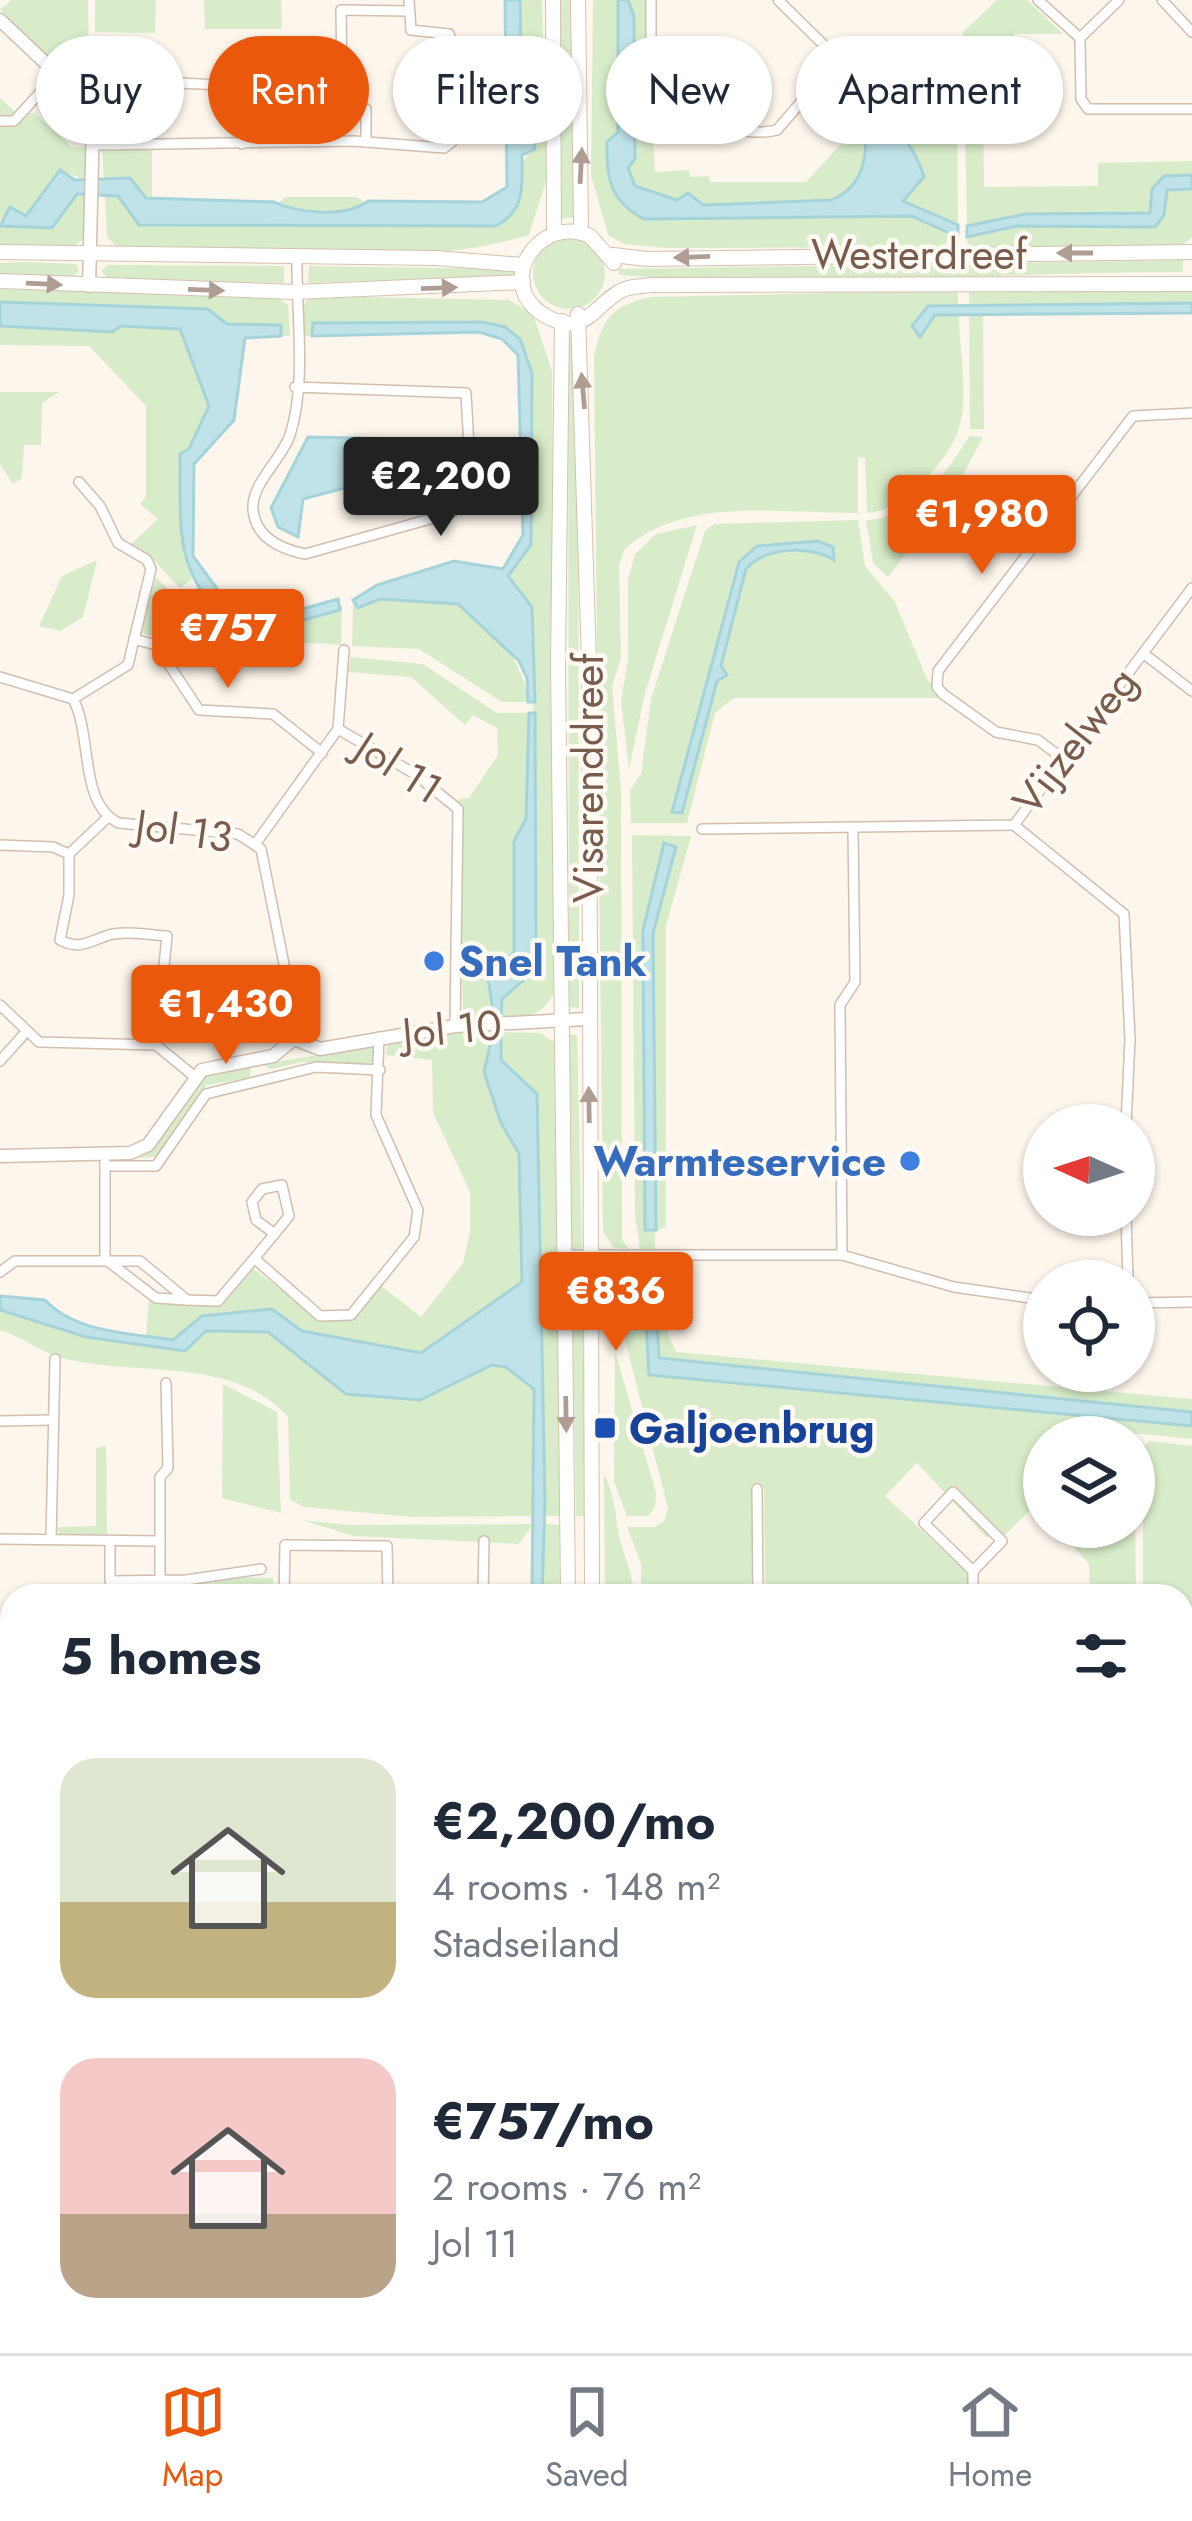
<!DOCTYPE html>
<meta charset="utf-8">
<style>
:root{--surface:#fff;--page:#f2f2f3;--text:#1f2937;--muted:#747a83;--line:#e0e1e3;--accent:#ea580c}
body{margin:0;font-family:Jost,sans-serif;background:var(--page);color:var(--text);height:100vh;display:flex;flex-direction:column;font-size:45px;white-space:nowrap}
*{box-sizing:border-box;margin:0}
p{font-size:39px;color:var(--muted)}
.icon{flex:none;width:66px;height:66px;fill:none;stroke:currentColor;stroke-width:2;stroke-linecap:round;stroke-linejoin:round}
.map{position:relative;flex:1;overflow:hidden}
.sheet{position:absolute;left:0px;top:1584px;width:1194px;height:771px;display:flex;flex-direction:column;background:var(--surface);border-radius:36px 36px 0 0;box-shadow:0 3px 9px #0004}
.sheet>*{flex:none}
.top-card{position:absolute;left:36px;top:36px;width:1122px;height:108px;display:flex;gap:24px}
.needle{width:78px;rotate:273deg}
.controls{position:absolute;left:1023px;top:1104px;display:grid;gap:24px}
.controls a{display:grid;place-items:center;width:132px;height:132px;border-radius:50%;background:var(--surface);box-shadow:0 3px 9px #0004;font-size:60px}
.price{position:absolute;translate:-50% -102px;padding:0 27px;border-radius:12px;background:var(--accent);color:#fff;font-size:39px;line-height:78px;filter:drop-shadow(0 3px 6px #0008)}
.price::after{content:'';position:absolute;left:50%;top:72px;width:36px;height:27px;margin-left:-18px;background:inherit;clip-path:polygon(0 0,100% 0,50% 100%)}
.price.active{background:#222;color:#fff}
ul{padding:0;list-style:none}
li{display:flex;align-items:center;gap:36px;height:300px;padding:0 60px}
li span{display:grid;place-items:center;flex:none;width:336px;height:240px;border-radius:36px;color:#555}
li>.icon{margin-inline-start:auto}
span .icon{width:144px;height:144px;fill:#fffc;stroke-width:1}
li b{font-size:51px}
h2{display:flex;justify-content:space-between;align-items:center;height:144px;padding:0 60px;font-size:51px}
.chip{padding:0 42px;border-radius:54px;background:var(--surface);box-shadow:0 3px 9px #0004;font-size:42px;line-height:108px}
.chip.active{background:var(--accent);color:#fff}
.tab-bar{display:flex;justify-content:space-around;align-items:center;height:168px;border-top:3px solid var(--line);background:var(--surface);font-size:33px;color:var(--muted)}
.tab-bar a{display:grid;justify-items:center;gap:6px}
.tab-bar .active{color:var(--accent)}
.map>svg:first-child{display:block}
</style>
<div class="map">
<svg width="1192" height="2353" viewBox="0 0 1192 2353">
<rect width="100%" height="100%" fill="#fdf6ec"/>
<g fill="#d8ecc9" fill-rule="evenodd">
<polygon points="12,0 88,0 89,66 72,82 0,9"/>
<polygon points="95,0 156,0 155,33 95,32"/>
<polygon points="204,0 281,0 282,29 205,29"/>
<path d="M520 0H542L548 175 529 235C413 271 243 251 119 249L107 237 105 196H119L130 213 496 226 529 150 522 133Z"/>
<polygon points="561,0 573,0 575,218 561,218"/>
<path d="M593 0H618V132L607 142C606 178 610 201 644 219L911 216 958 237V247L666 248 624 244 608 235 591 175Z"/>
<path d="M628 0H646L655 172 689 170 690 177 709 176 710 182H806L855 129 867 141C865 169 858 188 832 200L703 205 693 196 677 200 635 186 628 168C645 149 635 47 634 16Z"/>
<polygon points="997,0 1027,0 1063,34 1014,34 1012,49 997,50 997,89 983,90 984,187 1098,186 1098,163 1192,161 1192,175 1164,176 1151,214 1025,214 967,226 963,32"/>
<polygon points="89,77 110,80 109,140 102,140 95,105 78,88"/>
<polygon points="57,85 87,120 89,141 77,141 38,105"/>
<polygon points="957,90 958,225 903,201 902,195 914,188 921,167 903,135 942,140 945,111"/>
<polygon points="0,98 15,112 34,113 72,147 89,148 88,180 60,171 25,217 9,208 0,221"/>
<polygon points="152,148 152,198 104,180 102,149"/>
<polygon points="1192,189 1192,237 1182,246 968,247 967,237 1017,226 1161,222 1167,190"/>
<polygon points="76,194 87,195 83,240 71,248 0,245 0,226 51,228"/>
<polygon points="286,197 356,197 366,203 357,210 290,210 277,204"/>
<circle cx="569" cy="273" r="36"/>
<path d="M1183 260V272C995 272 807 290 619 275V269Z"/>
<polygon points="25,262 76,264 79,270 73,277 0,273 0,263"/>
<polygon points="108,265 284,266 284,283 109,280 101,271"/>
<polygon points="309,266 518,269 518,276 308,283"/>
<polygon points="0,289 276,296 288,305 290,336 281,336 280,325 227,324 208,309 0,302"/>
<polygon points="1192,289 1192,303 969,306 969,292"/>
<path d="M958 290V306H928V327L935 315 959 314C959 348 969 396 959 428 948 462 901 512 867 513L865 458 858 457V513C783 514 683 495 624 550L619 565 621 659 612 686 621 790 622 1240 629 1249 614 1248 603 1232 594 356C602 318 613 305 651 297Z"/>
<path d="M311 296 509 300 533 314 552 371 556 989C543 1016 530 1017 501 1018V999L536 968 532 607 508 576 531 544 532 373 528 355 505 327 314 323 312 336H299L301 308Z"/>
<polygon points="969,314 983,314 984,429 970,429"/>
<path d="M0 326 111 332 120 326 180 329 209 406C185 458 172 525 192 579L180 588 147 553 130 545 158 519 140 504 146 496V406L89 346 0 345Z"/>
<polygon points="568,327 578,361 579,1008 569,1007"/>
<polygon points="0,392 59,392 42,403 41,445 24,445 22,478 13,484 0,464"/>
<path d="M969 436 983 437 954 491 888 577 873 563 866 520C912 519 948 472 969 436Z"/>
<path d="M858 520 865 566 895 602 926 677 941 698H734L715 713 687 823H631L630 790 641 774 651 699 705 531 714 524ZM769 543 835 551 769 553 746 569 721 666 726 675 717 681 673 812 734 573 747 552Z"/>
<polygon points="697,525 645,693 629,769 621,701 628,659 628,579 635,554 656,534"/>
<polygon points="97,560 83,617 60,631 39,626 62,576"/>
<polygon points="156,577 203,628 167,648 162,639 141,633"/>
<path d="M198 587 228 622 339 610 342 605 341 645C258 636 254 661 187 594Z"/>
<path d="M380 599C403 601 437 596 458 604 491 615 527 670 528 702H502L419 649 352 646 353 603 366 607Z"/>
<polygon points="351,657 423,664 497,713 529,713 526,819 514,841 514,952 488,978 494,1018 471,1019 463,1010 458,799 469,798 498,755 497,728 473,715 465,725 411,677 348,672"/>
<path d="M632 835 691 836 666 926V1226L655 1233V1249H640L635 1215ZM673 844 653 933 656 1229 645 1230 643 930Z"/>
<polygon points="461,1031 493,1032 485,1072 501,1123 519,1154 522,1283 421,1353 302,1331 196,1320 173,1340 146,1336 149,1299 222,1303 252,1268 319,1318 352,1319 380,1285 421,1317 463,1263 470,1232 470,1192 433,1113 432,1060 386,1055 388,1043"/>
<path d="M501 1032 540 1033 556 1043 560 1516 411 1517 304 1507 290 1499 288 1417C230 1353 134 1379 59 1357 39 1351 21 1336 0 1330V1310L86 1337 185 1351 206 1331H268L346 1394 420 1400 491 1365 506 1367 538 1391 537 1094 501 1060Z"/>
<polygon points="568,1034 577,1035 582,1248 571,1249"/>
<polygon points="375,1046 373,1065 303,1062 271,1069 262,1064"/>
<polygon points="251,1067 250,1078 207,1085 157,1157 134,1158 150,1149 205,1076"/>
<polygon points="639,1266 671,1266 668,1334 676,1352 1192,1399 1192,1412 658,1358 655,1284 644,1285 650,1375 1192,1426 1192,1439 1053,1425 1053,1432 1106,1437 1044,1437 1044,1515 1034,1506 1001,1539 986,1537 917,1463 885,1496 968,1574 968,1596 856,1596 855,1585 765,1584 764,1488 752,1487 753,1596 641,1596 641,1564 627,1527 655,1527 665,1520 668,1508 617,1309"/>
<polygon points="572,1267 582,1267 586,1516 576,1516"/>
<polygon points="615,1351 656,1493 655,1507 648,1516 627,1516 614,1481"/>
<polygon points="223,1384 277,1412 281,1513 222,1498"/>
<polygon points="1150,1441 1192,1446 1192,1640 1182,1640 1182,1596 1143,1596 1143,1447"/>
<polygon points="106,1446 107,1536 58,1536 58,1527 96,1526 96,1448"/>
<polygon points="1134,1447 1136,1596 1090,1596 1089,1564 1056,1527 1134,1527"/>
<path d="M604 1474C614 1495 615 1508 618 1530 622 1553 633 1571 634 1596H605Z"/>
<polygon points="302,1520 350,1525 533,1524 519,1544 354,1536"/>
<polygon points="544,1524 559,1525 560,1596 542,1596"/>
<polygon points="215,1576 273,1578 273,1596 192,1596 191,1583 214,1583"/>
<polygon points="262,2343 471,2343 462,2353 269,2353"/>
</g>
<g fill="#bfe3e8" stroke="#a5d3da" stroke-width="3">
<path d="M505 0H520L522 133 534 140 535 149 522 155C522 186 526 210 496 226L139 225 118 196 77 194 52 228 0 226 10 207 26 216 60 170 75 180 130 178 146 198 274 202C297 213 347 218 368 201L482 202 507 187Z"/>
<path d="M618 0H628L634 16 635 159 628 168 635 186 677 200 688 193 703 205 832 200C858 188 865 169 866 141L827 99 837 86 844 91 852 83C881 109 913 139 924 177L903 201 958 225V237L911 216 644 219C610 201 606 178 607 142L618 132Z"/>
<polygon points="1192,175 1192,189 1167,190 1164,215 1155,227 1017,226 967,237 967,226 1025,214 1150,213 1152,189 1164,176"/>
<path d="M0 302 208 309 227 324 281 325V336L245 338 234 420 194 464 193 556 234 612 285 614 338 599 340 610 282 626 228 622C172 571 181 523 180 454L189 449 209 406 180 329 121 326 112 332 0 326Z"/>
<polygon points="1192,303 1192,313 935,315 920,337 912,326 928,306"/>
<polygon points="482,322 505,327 520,339 532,373 531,545 508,576 532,607 535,702 528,702 527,678 519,661 458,604 380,599 358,608 353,600 377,585 454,561 503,569 523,535 518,355 502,339 479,332 312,336 313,323"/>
<polygon points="308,437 449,440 449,460 303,499 298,537 278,527 271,508"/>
<path d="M818 541 833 547 834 560C811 545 764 547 746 569L721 666 727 675 717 681 682 813 672 812 739 562 757 546Z"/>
<polygon points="529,713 535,713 536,969 502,999 501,1018 494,1018 488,978 514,952 514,841 526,819"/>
<polygon points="664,843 676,847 653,933 656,1230 645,1230 643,930"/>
<path d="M493 1032H501V1060L537 1094 545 1502 542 1596H532L534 1389 506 1367 492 1365 420 1400 346 1394 268 1332 206 1331 185 1351 86 1337 0 1310V1296L45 1300C76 1333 129 1333 173 1340L202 1316 272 1309 302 1331 421 1353 522 1282 519 1154 501 1123 484 1072Z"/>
<polygon points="655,1283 659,1358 1192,1412 1192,1426 649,1375 644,1284"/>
</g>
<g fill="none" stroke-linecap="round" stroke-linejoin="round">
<g stroke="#a5d3da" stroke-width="3">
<polyline points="0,2332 15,2353"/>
<polyline points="258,2343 265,2353"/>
<polyline points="429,2353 439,2343"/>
</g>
<defs>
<g id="minor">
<path d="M651 0V98L656 110C700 111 734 140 777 130L838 59"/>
<polyline points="778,0 838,59 848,48 905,103"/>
<polyline points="1038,0 1080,38"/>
<polyline points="1119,0 1080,38 1081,99 1088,109 1192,109"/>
<polyline points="1162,0 1192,32"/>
<polyline points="696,114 701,74"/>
<polyline points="0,121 14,121 57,74"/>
<polyline points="366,142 366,109"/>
<polyline points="242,144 247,75 342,81 341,10 409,11"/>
<polyline points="97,145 354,141 444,148 452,142 452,41 449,34 411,30 409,0"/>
<polyline points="115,145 117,80 242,86"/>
<path d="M295 387 466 393 472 501 448 514 305 554C281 549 255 538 253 509 251 484 282 459 290 435 307 382 296 313 297 258"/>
<polyline points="134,639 156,645 199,710 273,714 322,753"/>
<polyline points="1143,653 1192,691"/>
<polyline points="0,677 73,699 128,665 151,569 147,560 118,543 100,506 79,482"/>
<path d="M73 699C93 735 78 804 119 823L238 834 261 849 295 1019 294 1039"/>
<polyline points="338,729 415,774 458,809 455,1026"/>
<polyline points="1062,758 1038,740 996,732 943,694 937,687 938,671 1133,416 1192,413"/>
<polyline points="1014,825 1124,914 1130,1039 1126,1125"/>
<polyline points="702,829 1014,825 1192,588"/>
<polyline points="256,843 338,729 344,650"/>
<path d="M0 845 53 847 69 854V895L60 940C79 950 88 942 106 936 122 930 150 935 167 936L156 1045"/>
<polyline points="69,854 107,818"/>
<polyline points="0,1005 39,1042 156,1045 195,1077"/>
<polyline points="0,1061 26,1032"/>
<polyline points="105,1162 105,1259 156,1298 187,1300"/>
<polyline points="105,1166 156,1166 206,1094 316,1067 380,1070"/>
<polyline points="1126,1215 1128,1281"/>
<polyline points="564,1255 842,1255 954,1287 1044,1300"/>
<polyline points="842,1255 840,1005 855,982 853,830"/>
<polyline points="255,1259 320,1316 351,1315 414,1237 418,1210 376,1115 379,1037"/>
<path d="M0 1272 15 1261H140L187 1300 218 1301C242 1273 266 1245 289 1216L282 1185 262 1189 252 1202 256 1220 275 1234"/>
<polyline points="1134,1303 1192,1302"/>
<polyline points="0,1421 52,1420"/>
<polyline points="757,1489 758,1596"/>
<polygon points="953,1492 1002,1541 973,1571 924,1523"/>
<polyline points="0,1539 160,1541"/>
<polyline points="51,1539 55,1359"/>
<polyline points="110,1547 110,1581 186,1580 261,1569"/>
<polyline points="973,1571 973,1596"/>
<polyline points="160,1580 160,1477 168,1468 166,1383"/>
<polyline points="284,1596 285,1545 387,1546 388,1596"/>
<polyline points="483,1596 484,1541"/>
<polyline points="0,1719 12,1729"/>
<polyline points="0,1750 12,1756"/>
<polyline points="0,1917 12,1909"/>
<polyline points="1182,1966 1192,1966"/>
<polyline points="0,2086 12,2077"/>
<polyline points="0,2138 12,2130"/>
<polyline points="0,2213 12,2229"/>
<polyline points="1182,2332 1192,2347"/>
<polyline points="99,2343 107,2353"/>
<polyline points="910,2343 918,2353"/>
</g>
<g id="tertiary">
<polyline points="0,20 73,89 93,120 89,286"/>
<polyline points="0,1156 130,1153 148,1145 202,1070 273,1056 294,1039 320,1049 455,1026 587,1019"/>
<polyline points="1182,1671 1192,1671"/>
</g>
<g id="secondary">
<polyline points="553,0 554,233"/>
<polyline points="578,0 581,224"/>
<polyline points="0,252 436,258 523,265"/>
<polyline points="613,255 647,259 1192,252"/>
<path d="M614 263 590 236C539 213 493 284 544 315 587 341 596 300 625 289 633 286 644 286 652 285L1192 284"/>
<polyline points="0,281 296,292 523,282"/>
<polyline points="578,314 589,663 592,1596"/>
<polyline points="562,321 558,664 568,1596"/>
<polyline points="0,2285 12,2301"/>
<polyline points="0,2300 12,2316"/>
<polyline points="44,2343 51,2353"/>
<polyline points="473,2353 482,2343"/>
</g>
</defs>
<use href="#minor" stroke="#d1beb0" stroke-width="12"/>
<use href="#tertiary" stroke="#d1beb0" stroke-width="15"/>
<use href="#secondary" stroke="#d6c0b0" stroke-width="16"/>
<use href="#minor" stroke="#fff" stroke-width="9"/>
<use href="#tertiary" stroke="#fff" stroke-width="12"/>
<use href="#secondary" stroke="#fff" stroke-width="14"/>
</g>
<defs><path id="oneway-solid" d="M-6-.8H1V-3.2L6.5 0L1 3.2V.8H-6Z" transform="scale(3)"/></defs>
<g fill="#af9d94">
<use href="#oneway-solid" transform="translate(581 166) rotate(-87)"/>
<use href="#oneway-solid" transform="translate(1075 253) rotate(180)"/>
<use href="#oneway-solid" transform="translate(692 257) rotate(178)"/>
<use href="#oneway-solid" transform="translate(44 284) rotate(3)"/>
<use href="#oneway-solid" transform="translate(439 288) rotate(-2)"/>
<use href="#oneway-solid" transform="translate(206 290) rotate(2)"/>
<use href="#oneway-solid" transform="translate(583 391) rotate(-95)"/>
<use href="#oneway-solid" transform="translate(589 1105) rotate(-91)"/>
<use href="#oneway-solid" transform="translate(566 1414) rotate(89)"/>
</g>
<g fill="#3f7fe0" stroke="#fffaf3" stroke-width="4.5">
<circle cx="434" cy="961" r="12"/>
<circle cx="910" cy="1161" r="12"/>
</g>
<rect fill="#1a4fb4" stroke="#fffaf3" stroke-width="4.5" x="593" y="1416" width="24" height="24" rx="6"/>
<g text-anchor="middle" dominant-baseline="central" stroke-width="9" stroke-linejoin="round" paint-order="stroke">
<g font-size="42" fill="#7a5c4d" stroke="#fffaf3">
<text x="919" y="254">Westerdreef</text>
<text transform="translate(1075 741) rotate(-52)">Vijzelweg</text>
<text transform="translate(399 768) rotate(33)">Jol 11</text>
<text transform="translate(588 778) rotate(-90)">Visarenddreef</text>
<text transform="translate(184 831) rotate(8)">Jol 13</text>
<text transform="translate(452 1029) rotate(-5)">Jol 10</text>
</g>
<g font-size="42" font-weight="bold" fill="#366cbe" stroke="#fffaf3" text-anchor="start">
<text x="458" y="961">Snel Tank</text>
<text x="886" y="1161" text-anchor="end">Warmteservice</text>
</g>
<g font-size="42" font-weight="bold" fill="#164399" stroke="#fffaf3" text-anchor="start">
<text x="629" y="1428">Galjoenbrug</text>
</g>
</g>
</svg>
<div class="controls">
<a><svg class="needle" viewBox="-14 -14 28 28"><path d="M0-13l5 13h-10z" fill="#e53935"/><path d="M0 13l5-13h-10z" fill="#747a83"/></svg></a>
<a><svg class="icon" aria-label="locate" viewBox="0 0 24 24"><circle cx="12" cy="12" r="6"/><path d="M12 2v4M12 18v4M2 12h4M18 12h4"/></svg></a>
<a><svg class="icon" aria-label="layers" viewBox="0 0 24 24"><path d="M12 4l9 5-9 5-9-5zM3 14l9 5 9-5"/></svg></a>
</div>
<b class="price active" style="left:441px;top:539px">€2,200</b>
<b class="price" style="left:982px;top:577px">€1,980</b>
<b class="price" style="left:228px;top:691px">€757</b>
<b class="price" style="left:226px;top:1067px">€1,430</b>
<b class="price" style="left:616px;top:1354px">€836</b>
<div class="top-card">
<a class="chip">Buy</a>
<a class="chip active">Rent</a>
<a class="chip">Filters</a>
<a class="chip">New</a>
<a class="chip">Apartment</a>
</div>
<section class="sheet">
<h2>5 homes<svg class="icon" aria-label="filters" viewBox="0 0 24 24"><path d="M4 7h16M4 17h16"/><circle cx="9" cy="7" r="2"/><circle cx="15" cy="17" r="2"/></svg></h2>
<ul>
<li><span style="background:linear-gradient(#dfe7d0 60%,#c2b280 0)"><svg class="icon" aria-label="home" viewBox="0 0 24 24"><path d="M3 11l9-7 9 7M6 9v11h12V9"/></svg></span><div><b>€2,200/mo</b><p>4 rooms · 148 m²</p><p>Stadseiland</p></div></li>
<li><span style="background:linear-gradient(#f6c9c9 65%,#b9a48a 0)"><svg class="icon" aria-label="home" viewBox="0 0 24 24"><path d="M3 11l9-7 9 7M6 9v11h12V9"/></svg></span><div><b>€757/mo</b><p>2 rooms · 76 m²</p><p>Jol 11</p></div></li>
</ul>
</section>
</div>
<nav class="tab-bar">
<a class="active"><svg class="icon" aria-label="map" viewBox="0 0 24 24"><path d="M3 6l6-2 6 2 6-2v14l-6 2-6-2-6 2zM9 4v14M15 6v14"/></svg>Map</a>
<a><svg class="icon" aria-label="saved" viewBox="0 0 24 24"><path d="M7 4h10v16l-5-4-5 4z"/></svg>Saved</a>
<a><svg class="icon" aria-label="home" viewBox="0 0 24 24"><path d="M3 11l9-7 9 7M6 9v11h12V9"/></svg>Home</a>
</nav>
